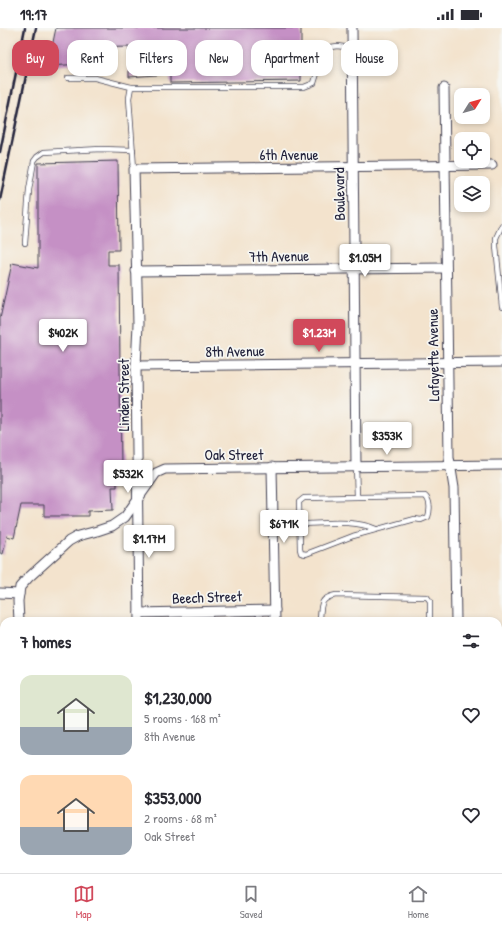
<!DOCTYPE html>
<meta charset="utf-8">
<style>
:root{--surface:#fff;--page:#f2f2f3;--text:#2b2b33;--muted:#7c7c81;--line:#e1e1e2;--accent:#d1495b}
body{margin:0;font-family:"Patrick Hand",sans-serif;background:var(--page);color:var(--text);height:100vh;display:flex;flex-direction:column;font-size:15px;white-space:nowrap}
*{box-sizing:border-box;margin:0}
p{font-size:13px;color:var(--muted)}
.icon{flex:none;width:22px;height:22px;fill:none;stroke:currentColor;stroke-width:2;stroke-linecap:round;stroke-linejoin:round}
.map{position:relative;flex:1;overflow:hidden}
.side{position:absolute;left:0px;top:589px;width:502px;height:256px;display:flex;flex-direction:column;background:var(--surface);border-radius:12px 12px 0 0;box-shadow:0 2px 6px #0003}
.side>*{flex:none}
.guide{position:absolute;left:12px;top:12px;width:478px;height:36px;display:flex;gap:8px}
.needle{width:26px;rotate:53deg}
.fabs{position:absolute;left:454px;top:60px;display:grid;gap:8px}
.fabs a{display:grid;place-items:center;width:36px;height:36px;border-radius:8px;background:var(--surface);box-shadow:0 2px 6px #0003;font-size:20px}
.price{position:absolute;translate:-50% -34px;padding:0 9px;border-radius:4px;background:#fff;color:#222;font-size:13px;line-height:26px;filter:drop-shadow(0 1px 2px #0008)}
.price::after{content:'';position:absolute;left:50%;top:24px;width:12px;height:9px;margin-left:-6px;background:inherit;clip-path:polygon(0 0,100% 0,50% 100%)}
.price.on{background:var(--accent);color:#fff}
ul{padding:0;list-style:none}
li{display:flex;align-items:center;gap:12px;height:100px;padding:0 20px}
li span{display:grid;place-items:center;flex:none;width:112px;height:80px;border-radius:12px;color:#555}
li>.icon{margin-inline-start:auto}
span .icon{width:48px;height:48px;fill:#fffc;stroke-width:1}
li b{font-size:17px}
h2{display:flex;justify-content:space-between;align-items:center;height:48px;padding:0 20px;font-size:17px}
.pill{padding:0 14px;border-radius:12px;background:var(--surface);box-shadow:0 2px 6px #0003;font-size:14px;line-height:36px}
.pill.on{background:var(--accent);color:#fff}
.status{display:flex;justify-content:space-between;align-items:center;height:28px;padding:0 20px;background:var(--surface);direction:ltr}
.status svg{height:11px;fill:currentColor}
.tab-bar{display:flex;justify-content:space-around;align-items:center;height:56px;border-top:1px solid var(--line);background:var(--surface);font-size:11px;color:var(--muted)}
.tab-bar a{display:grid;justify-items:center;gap:2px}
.tab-bar .on{color:var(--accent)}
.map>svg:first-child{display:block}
</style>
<div class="status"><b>19:17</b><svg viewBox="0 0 49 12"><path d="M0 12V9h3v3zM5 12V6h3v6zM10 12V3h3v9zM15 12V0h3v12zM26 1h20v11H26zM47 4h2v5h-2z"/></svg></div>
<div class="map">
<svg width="502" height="845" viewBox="0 0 502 845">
<rect width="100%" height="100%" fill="#f6f6f2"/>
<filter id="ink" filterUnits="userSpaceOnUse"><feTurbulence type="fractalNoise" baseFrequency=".025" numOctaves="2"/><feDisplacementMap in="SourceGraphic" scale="8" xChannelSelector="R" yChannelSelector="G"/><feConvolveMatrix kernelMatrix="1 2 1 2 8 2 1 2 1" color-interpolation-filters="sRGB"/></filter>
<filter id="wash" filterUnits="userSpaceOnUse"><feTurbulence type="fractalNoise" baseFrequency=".012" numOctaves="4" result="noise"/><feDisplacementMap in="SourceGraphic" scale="16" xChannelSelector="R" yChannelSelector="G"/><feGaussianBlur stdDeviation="0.9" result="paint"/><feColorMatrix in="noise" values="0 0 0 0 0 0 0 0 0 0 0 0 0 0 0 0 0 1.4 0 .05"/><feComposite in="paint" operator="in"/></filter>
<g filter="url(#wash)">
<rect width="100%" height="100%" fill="#f3e3cd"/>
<g id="blocks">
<g fill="#c590c5">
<polygon points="56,0 301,0 301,53 170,55 170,46 129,49 129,19 82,20 83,36 48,38"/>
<polygon points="118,133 119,222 108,222 108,237 119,237 121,444 117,444 117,459 112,459 113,482 88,483 88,488 44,488 44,477 21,477 14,510 7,508 3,526 0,525 0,291 12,235 38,240 38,135"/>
</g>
</g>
</g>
<g filter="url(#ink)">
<use href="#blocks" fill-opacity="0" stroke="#413f51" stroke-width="1"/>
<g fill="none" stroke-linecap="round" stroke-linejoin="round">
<defs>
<g id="service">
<polyline points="68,50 95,50 131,59 304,59 314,55 325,20 337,18 352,20"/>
<polyline points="131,59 129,70 134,141"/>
<polyline points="502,197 496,210 496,218 502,279"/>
<polyline points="25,215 29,162 34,133 37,129 44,124 101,121 133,122"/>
<path d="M356 438 357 469 304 470 299 474 300 521 301 525 306 526 353 508 415 491 421 492 428 489C430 483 431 473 425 468L357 469"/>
<path d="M299 496C325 496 352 491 376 501"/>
<path d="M320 593C321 578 319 570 336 567L427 569 430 573V593"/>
<polyline points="320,841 330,845"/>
<polyline points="415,845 419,841"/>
</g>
<g id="minor">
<polyline points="352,0 356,438"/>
<polyline points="444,60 449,429 454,460 456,593"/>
<polyline points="136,243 446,240"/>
<polyline points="136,338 502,334"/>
<polyline points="272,439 275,593"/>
<polyline points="0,565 19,566"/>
<polyline points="139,585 275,582"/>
<polyline points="19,593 18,573 20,559 28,550 69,513 78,508 97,503 112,498 125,489 156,445 165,441 502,437"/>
<polyline points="139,593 136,338 138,296 134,141 492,137"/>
<polyline points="498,618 502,618"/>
<polyline points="0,669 4,670"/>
<polyline points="0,751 4,751"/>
<polyline points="498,772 502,772"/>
<polyline points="20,841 20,845"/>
<polyline points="142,841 142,845"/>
<polyline points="278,841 278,845"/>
<polyline points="452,845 458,841"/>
</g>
</defs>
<use href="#service" stroke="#413f51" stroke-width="6"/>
<use href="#minor" stroke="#413f51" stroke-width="11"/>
<use href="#service" stroke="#fff" stroke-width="4.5"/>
<use href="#minor" stroke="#fff" stroke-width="9"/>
<g stroke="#22223b" stroke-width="2.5">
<polyline points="0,124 25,0"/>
<polyline points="0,172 36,0"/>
</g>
</g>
</g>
<g text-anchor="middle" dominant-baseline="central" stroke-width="3.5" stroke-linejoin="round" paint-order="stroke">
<g font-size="15" fill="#22223b" stroke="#f6f6f2">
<text x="289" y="126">6th Avenue</text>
<text transform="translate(339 166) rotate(-91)">Boulevard</text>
<text transform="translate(279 228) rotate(-1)">7th Avenue</text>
<text transform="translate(235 323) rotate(-1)">8th Avenue</text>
<text transform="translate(433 327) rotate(-91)">Lafayette Avenue</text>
<text transform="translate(123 367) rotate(-90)">Linden Street</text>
<text x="234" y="426">Oak Street</text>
<text transform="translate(207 569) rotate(-2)">Beech Street</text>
</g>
</g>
</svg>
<div class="fabs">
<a><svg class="needle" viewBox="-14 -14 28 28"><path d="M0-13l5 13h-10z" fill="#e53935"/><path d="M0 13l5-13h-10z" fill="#7c7c81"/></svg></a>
<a><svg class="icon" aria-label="locate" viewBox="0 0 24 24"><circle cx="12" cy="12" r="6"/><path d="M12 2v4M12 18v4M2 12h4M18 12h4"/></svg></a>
<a><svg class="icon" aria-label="layers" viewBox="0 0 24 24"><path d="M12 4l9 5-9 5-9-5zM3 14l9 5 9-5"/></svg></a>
</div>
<b class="price" style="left:365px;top:250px">$1.05M</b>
<b class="price" style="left:63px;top:325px">$402K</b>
<b class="price on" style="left:319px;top:325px">$1.23M</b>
<b class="price" style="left:387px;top:428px">$353K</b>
<b class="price" style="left:128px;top:466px">$532K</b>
<b class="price" style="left:284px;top:516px">$671K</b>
<b class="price" style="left:149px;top:531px">$1.17M</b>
<div class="guide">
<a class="pill on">Buy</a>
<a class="pill">Rent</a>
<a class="pill">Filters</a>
<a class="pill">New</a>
<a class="pill">Apartment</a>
<a class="pill">House</a>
</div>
<section class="side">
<h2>7 homes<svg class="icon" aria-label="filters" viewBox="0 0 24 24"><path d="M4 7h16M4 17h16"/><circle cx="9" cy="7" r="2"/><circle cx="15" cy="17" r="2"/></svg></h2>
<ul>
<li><span style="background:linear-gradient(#dfe7d0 65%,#9aa5b1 0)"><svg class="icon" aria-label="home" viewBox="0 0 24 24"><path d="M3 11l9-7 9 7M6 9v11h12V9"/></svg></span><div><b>$1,230,000</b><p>5 rooms · 168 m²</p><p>8th Avenue</p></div><svg class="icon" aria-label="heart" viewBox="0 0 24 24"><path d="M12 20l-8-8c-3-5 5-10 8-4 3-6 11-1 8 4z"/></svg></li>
<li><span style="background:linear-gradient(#ffd9b3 65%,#9aa5b1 0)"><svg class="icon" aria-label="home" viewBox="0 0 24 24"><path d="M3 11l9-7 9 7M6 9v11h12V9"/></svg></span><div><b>$353,000</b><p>2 rooms · 68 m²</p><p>Oak Street</p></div><svg class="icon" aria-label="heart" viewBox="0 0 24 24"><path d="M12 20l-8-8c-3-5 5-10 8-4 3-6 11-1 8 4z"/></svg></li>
</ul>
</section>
</div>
<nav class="tab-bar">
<a class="on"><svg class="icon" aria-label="map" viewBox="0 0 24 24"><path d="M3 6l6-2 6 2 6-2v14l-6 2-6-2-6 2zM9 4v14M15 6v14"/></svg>Map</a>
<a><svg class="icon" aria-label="saved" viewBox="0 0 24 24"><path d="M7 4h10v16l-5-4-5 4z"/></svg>Saved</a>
<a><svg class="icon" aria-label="home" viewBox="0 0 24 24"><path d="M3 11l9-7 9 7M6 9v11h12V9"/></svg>Home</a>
</nav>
